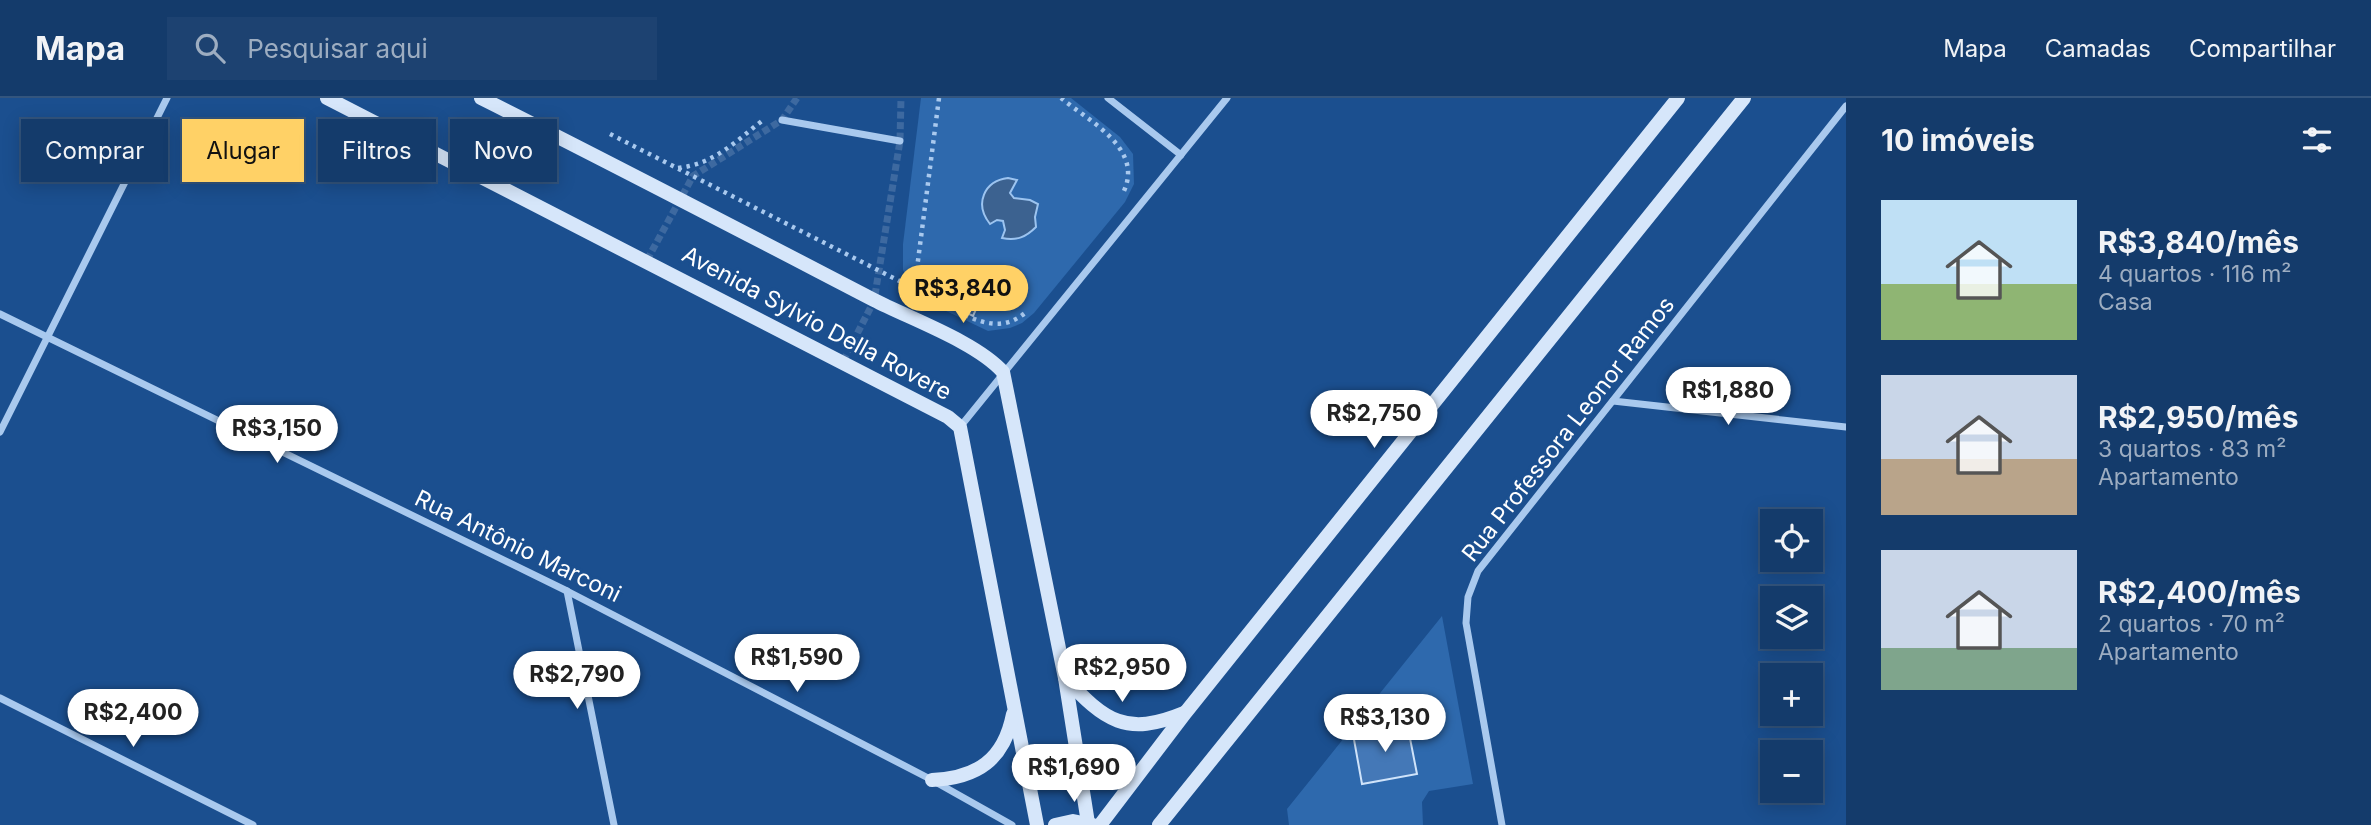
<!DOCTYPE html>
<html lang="pt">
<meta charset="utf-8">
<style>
:root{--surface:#143b6b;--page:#1d4271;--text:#f1f3f6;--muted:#9dadc1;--line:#33557e;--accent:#ffd166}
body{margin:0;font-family:Inter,sans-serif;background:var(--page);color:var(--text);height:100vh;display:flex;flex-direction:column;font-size:26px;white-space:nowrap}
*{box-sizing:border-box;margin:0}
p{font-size:23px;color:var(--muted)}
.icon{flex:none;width:38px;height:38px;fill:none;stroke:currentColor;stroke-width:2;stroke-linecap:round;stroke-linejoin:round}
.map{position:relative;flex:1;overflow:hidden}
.drawer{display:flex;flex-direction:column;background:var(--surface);width:525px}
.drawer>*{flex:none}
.hud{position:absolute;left:21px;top:21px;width:665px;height:63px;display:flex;gap:14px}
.tools{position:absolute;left:1760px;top:411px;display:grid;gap:14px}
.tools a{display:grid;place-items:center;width:63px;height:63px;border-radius:0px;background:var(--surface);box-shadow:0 4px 18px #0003,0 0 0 2px var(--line);font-size:35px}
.price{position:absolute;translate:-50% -60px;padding:0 16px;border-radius:24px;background:#fff;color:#222;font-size:23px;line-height:46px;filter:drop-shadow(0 2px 4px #0008)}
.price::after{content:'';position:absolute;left:50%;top:42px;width:21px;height:16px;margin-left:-10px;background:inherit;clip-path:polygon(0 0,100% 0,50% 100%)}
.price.active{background:var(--accent);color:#111}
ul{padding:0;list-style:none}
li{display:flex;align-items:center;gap:21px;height:175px;padding:0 35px}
li span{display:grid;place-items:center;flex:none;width:196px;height:140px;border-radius:0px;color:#555}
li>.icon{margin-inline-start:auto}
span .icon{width:84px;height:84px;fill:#fffc;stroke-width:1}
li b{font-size:30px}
h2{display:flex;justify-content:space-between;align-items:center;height:84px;padding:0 35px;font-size:30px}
.pill{padding:0 24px;border-radius:0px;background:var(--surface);box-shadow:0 4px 18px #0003,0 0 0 2px var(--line);font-size:24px;line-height:63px}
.pill.active{background:var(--accent);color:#111}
header{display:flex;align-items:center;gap:42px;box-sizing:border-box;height:98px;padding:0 35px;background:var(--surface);border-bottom:2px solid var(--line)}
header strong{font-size:33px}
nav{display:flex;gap:38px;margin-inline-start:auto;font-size:24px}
.search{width:490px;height:63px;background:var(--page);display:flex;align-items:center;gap:18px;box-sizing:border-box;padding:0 24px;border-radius:0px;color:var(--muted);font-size:26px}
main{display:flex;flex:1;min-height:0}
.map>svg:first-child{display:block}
</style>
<header>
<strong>Mapa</strong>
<div class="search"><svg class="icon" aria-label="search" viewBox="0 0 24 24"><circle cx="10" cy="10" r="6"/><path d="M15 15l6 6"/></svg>Pesquisar aqui</div>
<nav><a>Mapa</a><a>Camadas</a><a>Compartilhar</a></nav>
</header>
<main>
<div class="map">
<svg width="1846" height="727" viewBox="0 0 1846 727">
<rect width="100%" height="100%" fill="#1b4f8f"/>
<g fill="#2e69ad">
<polygon points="921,0 1071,0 1120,39 1133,56 1134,86 1125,104 1034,215 1022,225 1010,230 988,233 942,211 914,191 903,172 903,146"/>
<polygon points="1442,518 1473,686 1429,693 1422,704 1423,727 1289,727 1287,711"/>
</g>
<path fill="#3c6290" stroke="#9cc4f0" stroke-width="2" d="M1008 80 1017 82 1010 95 1014 100 1030 102 1038 106 1035 119 1036 129C1026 139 1017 143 1002 140L1005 132 1003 123 997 122 990 126C974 106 984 83 1008 80Z"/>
<g fill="#4478b7" stroke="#cfe3fa" stroke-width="2">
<polygon points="959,185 983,196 973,218 949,206"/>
<polygon points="1407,625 1417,676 1362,686 1353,636"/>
</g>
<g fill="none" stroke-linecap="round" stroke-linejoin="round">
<g stroke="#3d69a0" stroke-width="7" stroke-dasharray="7 3.5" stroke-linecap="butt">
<polyline points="647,162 693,78 782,22 797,0"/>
<polyline points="843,263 874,203 900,43 901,0"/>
</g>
<g stroke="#a9c9ee" stroke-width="4.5" stroke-dasharray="3.5 5" stroke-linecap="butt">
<path d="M939 0 916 178C917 192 931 199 942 206"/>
<path d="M1061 0C1090 24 1145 51 1123 95"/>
<polyline points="610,36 925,196"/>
<path d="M678 70C714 66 735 44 763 22"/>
<path d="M965 217C987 227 1005 231 1025 215"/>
</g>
<g stroke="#a9c9ee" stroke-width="7">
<polyline points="1108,0 1181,57"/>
<polyline points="782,22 900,43"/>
<polyline points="0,216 567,493 932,682 1012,727"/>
<polyline points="1613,303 1846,329"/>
<polyline points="960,329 1227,0"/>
<polyline points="0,334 167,0"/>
<polyline points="567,493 614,727"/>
<polyline points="0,600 253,727"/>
<polyline points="1502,727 1466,525 1468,499 1478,473 1846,8"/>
</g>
<g stroke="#d6e6fa" stroke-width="14">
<polyline points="327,0 948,319 960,329 1037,727"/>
<path d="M481 0C613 66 743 134 874 202 911 221 976 244 1003 274L1065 580 1088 725"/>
<path d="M1065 580C1105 623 1126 639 1184 615"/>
<path d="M932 682C977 680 1004 662 1013 616"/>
<polyline points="1055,727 1073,723 1093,727"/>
<polyline points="1100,727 1186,614 1678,0"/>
<polyline points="1159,727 1744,0"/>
</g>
</g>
<g text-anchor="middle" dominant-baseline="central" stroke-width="6" stroke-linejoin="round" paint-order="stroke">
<g font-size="23" fill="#fff" stroke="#1b4f8f">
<text transform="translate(817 225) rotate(28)">Avenida Sylvio Della Rovere</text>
<text transform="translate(1568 331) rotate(-52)">Rua Professora Leonor Ramos</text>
<text transform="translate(518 448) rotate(26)">Rua Antônio Marconi</text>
</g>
</g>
</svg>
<div class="tools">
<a><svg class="icon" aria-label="locate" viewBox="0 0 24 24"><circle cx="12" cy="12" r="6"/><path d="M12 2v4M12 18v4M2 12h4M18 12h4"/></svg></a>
<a><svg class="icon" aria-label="layers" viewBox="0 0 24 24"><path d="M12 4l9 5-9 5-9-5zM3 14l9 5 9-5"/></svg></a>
<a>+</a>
<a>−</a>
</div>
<b class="price active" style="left:963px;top:227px">R$3,840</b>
<b class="price" style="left:1728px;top:329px">R$1,880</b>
<b class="price" style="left:1374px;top:352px">R$2,750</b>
<b class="price" style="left:277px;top:367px">R$3,150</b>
<b class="price" style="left:797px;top:596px">R$1,590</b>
<b class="price" style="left:1122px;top:606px">R$2,950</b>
<b class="price" style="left:577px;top:613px">R$2,790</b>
<b class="price" style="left:133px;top:651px">R$2,400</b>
<b class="price" style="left:1385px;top:656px">R$3,130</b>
<b class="price" style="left:1074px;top:706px">R$1,690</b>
<div class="hud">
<a class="pill">Comprar</a>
<a class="pill active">Alugar</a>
<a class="pill">Filtros</a>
<a class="pill">Novo</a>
</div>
</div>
<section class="drawer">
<h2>10 imóveis<svg class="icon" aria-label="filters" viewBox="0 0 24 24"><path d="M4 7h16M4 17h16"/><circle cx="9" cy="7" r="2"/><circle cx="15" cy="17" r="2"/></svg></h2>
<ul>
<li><span style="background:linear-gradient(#bfe0f5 60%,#8fb573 0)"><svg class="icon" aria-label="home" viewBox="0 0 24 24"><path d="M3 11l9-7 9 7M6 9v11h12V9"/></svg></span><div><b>R$3,840/mês</b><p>4 quartos · 116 m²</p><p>Casa</p></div></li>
<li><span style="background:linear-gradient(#c9d6e8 60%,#b9a48a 0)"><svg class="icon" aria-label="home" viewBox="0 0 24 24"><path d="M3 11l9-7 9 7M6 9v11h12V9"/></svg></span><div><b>R$2,950/mês</b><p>3 quartos · 83 m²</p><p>Apartamento</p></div></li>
<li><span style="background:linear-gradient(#c9d6e8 70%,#7fa58c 0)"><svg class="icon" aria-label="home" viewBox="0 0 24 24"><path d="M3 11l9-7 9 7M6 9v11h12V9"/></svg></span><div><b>R$2,400/mês</b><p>2 quartos · 70 m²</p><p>Apartamento</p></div></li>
</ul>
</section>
</main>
